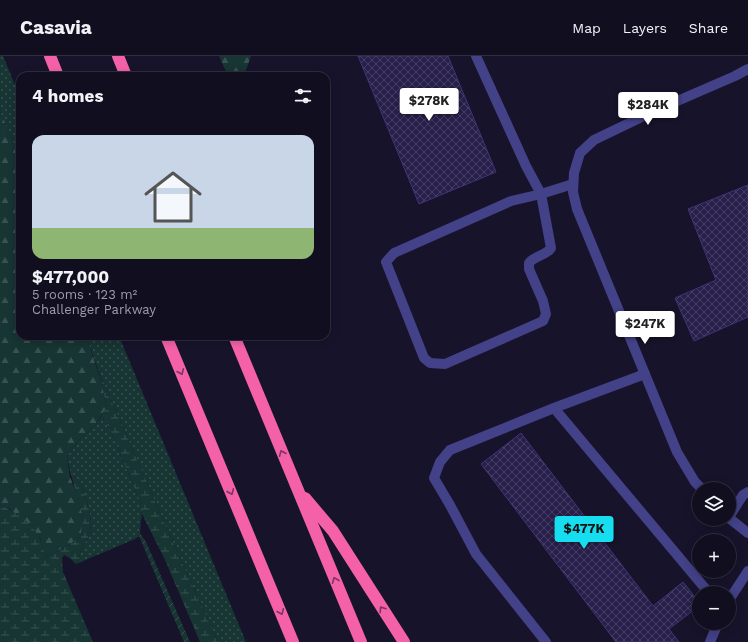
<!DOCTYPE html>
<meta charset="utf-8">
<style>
:root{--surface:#110e20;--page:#1a1729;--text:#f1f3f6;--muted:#9c9ca5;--line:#302e3e;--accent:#17ddf1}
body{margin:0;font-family:"Work Sans",sans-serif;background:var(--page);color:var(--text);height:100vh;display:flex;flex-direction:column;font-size:15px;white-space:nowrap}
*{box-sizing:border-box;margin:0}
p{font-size:13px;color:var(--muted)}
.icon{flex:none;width:22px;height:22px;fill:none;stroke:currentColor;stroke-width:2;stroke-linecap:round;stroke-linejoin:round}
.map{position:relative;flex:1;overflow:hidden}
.panel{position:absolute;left:16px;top:16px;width:314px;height:268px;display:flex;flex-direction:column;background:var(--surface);border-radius:12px;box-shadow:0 2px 10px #0003,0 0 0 1px var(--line)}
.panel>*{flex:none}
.tools{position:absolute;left:692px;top:426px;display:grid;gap:8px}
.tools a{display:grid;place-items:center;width:44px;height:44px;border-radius:50%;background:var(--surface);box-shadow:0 2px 10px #0003,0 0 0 1px var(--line);font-size:20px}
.price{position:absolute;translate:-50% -34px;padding:0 9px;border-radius:4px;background:#fff;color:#222;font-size:13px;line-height:26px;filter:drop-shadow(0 1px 2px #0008)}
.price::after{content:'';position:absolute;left:50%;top:24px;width:12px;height:9px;margin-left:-6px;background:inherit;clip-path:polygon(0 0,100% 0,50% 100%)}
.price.current{background:var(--accent);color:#111}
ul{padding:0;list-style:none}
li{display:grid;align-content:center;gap:8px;height:212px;padding:0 16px}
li+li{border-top:1px solid var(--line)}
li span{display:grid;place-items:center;height:124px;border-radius:12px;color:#555}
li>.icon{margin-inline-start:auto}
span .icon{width:72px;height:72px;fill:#fffc;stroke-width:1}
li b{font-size:17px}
h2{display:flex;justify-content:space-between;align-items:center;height:48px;padding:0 16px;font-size:17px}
header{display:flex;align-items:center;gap:24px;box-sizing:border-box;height:56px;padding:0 20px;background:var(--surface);border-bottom:1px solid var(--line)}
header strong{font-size:19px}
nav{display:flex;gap:22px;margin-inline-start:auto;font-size:14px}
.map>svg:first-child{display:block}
</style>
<header>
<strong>Casavia</strong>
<nav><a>Map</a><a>Layers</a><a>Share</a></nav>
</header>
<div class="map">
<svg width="748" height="586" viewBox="0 0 748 586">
<defs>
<pattern id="grass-dots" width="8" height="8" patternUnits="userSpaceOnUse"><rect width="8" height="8" fill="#163533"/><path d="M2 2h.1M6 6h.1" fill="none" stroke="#385251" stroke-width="1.8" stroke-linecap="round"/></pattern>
<pattern id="forest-firs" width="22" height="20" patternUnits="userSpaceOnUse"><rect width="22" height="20" fill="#163533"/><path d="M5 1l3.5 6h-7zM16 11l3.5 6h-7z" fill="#385251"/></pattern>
<pattern id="wetland-marsh" width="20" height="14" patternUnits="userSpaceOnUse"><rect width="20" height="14" fill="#163533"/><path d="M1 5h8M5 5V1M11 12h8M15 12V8" fill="none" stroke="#385251"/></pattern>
<pattern id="garden-furrows" width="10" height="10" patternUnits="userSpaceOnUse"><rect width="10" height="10" fill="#163533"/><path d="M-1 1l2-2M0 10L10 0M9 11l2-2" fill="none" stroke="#385251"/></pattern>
<pattern id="building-cross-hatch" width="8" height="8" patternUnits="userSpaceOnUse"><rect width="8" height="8" fill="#28204b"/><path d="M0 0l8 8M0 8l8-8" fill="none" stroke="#474066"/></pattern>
</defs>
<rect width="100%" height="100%" fill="#17132b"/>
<g fill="url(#grass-dots)">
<polygon points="0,0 3,0 20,41 20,102 0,55"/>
<polygon points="86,280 119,280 246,586 218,586 160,457 97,311"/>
<polygon points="100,362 103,362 110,374 140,445 142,454 140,477 139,480 135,483 76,508 82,492 91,476 90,458 83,431 70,415 67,400 80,383 95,369"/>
</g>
<g fill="url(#forest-firs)">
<polygon points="219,0 251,0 244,20 228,20"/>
<path d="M0 55 20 102V280H86L103 331 106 352 95 369 80 383 67 400 70 421 78 441 83 461 81 480C71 489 58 494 46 501L40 482 10 453 0 449Z"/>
</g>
<g fill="url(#wetland-marsh)">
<polygon points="97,311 160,457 218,586 200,586 165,504 142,458 140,445 110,374 103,362 100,362 106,352 103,331"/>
<path d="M70 415 83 431 90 458 91 476 82 492 76 508 71 503 64 499 62 502 63 516 93 586H0V449C16 456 33 467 40 483 43 489 44 495 46 501 58 494 71 489 81 480L83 461Z"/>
</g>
<polygon fill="url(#garden-furrows)" points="140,477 146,486 190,586 184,586 139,480"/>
<g fill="url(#building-cross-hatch)" stroke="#403475">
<polygon points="358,0 448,0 496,116 419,148"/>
<polygon points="748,129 748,261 694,285 675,242 716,224 688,153"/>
<polygon points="521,377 653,550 683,526 699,546 699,550 669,573 679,586 616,586 481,408"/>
</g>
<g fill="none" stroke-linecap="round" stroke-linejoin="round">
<g stroke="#434187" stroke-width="10">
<polyline points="476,0 526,110 541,138 573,128"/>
<path d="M541 138 551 192C546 200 535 199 529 207V213L543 245 546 258 543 265 445 308 430 307 424 302 386 206 394 197 511 145Z"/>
<polyline points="554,352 709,537"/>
<polyline points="702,433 695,426 677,396 577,153 573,136 574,117 580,97 594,84 652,56 735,20 748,13"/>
<polyline points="729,461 743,439 748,436"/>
<polyline points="729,462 748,477"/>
<polyline points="729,544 748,515"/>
<polyline points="546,586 476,498 450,449 434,422 440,406 450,394 554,352 645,318"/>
<polyline points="710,586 718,567"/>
</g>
<g stroke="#f561a9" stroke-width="12">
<polyline points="50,0 58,20"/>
<polyline points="118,0 126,20"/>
<polyline points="166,280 293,586"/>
<polyline points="234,280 361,586"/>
<polyline points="305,442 333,475 404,586"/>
</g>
</g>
<defs><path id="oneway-chevron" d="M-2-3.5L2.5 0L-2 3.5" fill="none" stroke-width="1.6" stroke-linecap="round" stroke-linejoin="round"/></defs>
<g stroke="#7b3664">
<use href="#oneway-chevron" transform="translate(181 316) rotate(67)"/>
<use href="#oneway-chevron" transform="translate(282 397) rotate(-113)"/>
<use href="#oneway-chevron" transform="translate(231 436) rotate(67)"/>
<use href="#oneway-chevron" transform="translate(335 524) rotate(-112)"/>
<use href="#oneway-chevron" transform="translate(382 553) rotate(-124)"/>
<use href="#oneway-chevron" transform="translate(281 556) rotate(67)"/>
</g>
</svg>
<div class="tools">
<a><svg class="icon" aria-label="layers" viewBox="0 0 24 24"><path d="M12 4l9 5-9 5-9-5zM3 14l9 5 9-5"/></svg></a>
<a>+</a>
<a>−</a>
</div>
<b class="price" style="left:429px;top:66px">$278K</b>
<b class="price" style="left:648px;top:70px">$284K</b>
<b class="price" style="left:645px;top:289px">$247K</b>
<b class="price current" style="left:584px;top:494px">$477K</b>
<section class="panel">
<h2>4 homes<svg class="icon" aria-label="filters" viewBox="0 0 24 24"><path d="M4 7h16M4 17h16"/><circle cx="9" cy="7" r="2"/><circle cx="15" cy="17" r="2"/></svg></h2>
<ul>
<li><span style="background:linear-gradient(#c9d6e8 75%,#8fb573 0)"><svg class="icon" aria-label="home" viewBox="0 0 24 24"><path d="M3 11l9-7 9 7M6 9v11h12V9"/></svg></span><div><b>$477,000</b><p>5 rooms · 123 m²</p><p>Challenger Parkway</p></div></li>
</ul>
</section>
</div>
